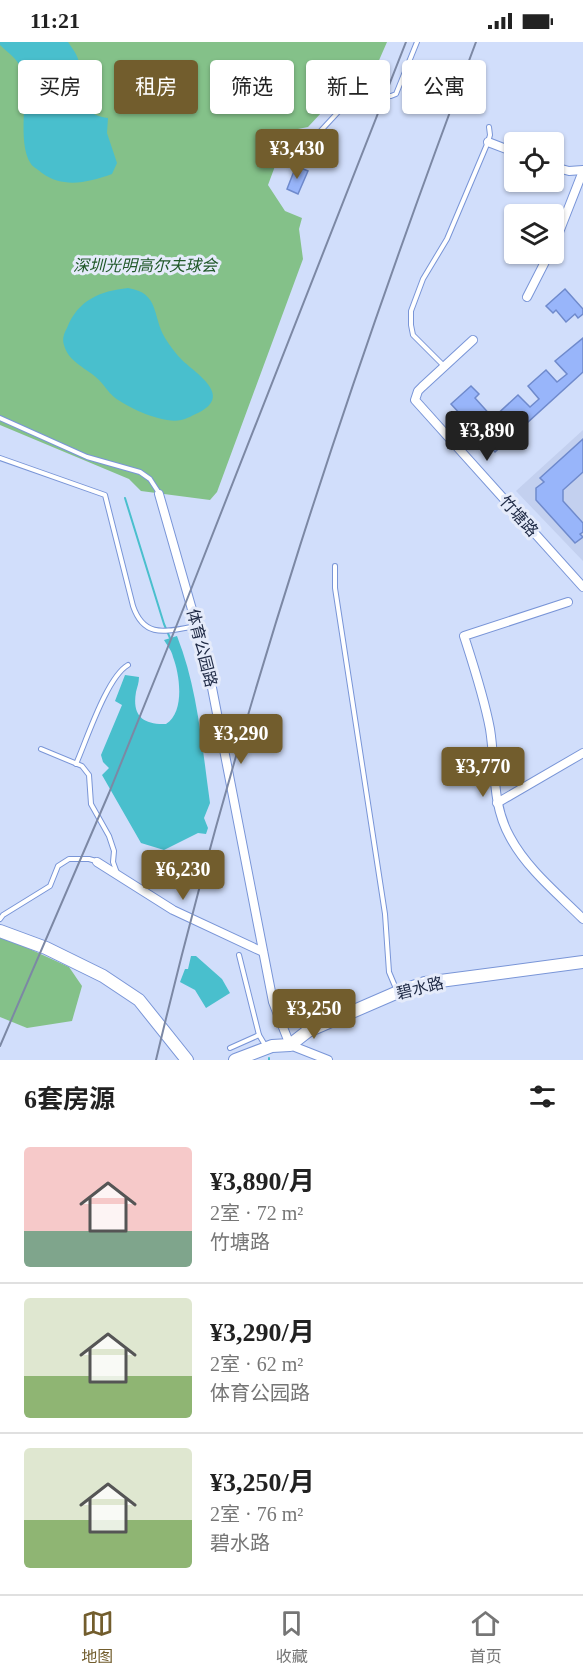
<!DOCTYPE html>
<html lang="zh">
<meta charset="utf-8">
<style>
:root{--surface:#fff;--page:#f2f2f2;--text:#222;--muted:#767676;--line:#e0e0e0;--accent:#725d2d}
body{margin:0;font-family:"Times New Roman","Noto Sans SC",serif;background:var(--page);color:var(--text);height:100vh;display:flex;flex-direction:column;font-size:22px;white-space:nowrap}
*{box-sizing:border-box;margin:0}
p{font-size:20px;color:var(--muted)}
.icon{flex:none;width:33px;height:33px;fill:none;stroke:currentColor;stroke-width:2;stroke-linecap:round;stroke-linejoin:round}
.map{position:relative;height:1018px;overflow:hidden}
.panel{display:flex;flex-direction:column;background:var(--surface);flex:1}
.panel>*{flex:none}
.guide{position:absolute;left:18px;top:18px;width:548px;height:54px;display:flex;gap:12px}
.fabs{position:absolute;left:504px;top:90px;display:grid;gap:12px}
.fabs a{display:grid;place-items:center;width:60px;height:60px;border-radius:6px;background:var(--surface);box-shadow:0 2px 4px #0004;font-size:30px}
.price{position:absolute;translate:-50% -51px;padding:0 14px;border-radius:6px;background:var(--accent);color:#fff;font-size:20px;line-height:39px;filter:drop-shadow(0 2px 3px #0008)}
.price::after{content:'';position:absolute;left:50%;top:36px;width:18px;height:14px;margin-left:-9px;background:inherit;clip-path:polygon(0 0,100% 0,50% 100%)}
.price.active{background:#222;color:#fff}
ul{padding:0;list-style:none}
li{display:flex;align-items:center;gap:18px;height:150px;padding:0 24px}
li+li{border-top:2px solid var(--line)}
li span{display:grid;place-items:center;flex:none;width:168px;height:120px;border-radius:6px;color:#555}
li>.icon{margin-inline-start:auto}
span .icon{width:72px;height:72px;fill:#fffc;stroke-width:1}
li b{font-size:26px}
h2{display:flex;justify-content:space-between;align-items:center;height:72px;padding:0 24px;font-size:26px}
.tag{padding:0 21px;border-radius:6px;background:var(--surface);box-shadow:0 2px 4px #0004;font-size:21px;line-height:54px}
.tag.active{background:var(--accent);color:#fff}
.status{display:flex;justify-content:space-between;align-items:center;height:42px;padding:0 30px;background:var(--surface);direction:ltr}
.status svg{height:16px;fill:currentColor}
.tab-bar{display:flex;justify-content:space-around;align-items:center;height:84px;border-top:2px solid var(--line);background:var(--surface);font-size:16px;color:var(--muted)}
.tab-bar a{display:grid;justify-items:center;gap:3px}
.tab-bar .active{color:var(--accent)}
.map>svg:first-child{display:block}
</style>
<div class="status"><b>11:21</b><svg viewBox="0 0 49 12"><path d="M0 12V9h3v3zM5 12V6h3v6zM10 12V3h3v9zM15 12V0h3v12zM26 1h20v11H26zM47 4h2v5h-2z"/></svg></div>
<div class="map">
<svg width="583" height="1018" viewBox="0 0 583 1018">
<rect width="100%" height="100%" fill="#d1defb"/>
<polygon fill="#c3d0ef" points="583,388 583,519 516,449"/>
<g fill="#84c189">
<polygon points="0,0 387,0 370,39 357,36 335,37 322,70 308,85 288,89 268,143 285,169 302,176 299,187 303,217 217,450 210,458 141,449 129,437 0,383"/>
<polygon points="0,895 21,903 69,925 82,944 72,979 27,986 0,975"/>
</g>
<g fill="#49bfcd">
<path d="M0 0H68C72 6 78 13 79 21 85 47 71 70 108 76L107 91 117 121 112 132C89 140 64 147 42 131 39 128 33 125 31 122 16 99 30 54 21 27 19 18 7 10 0 3Z"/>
<path d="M128 246C160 251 152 274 165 296 170 304 176 312 182 318 198 333 233 354 198 371 193 373 187 377 181 378 163 382 128 366 114 355 108 350 104 343 99 338 87 326 69 321 64 303 62 297 64 291 67 286 78 258 100 249 128 246Z"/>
<path d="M177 594C198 647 202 705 210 761L204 776 208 786 206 792 198 791 164 808 141 801 102 733 109 726 103 720 101 713 122 663 115 659 125 633 139 635C139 641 137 645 136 650 132 673 142 683 166 682 185 670 180 633 173 615 172 609 167 603 164 598Z"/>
<polygon points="191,914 196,914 222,937 230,951 206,966 195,948 180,940 185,927 188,927"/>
</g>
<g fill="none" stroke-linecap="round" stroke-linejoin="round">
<g stroke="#49bfcd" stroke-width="2">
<polyline points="125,456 164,582 170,596"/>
<polyline points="269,1016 269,1018"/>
</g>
</g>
<g fill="#98b5fa" stroke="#6f8acc" stroke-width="1.5">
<polygon points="296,124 308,129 298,152 287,147"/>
<polygon points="565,247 583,267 583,272 578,276 575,272 566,280 556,268 553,271 546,264"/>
<polygon points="583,296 583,330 495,410 451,362 471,344 479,352 475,356 493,376 518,353 530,365 539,357 528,344 546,328 557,340 567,332 555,319"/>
<polygon points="583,397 583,430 563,448 563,459 583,481 583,490 580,492 583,495 575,501 536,458 536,446 544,440 540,436"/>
</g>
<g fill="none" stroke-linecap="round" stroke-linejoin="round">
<defs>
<g id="lane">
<polyline points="298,101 301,96 315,95 340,68 354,60 363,56 391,54 396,52 417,0"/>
<polyline points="444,324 413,293 411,283 411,269 423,237 447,197 488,100 490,93 489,85"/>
<polyline points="0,376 87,415 140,430 150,437 159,451"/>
<path d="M0 416 105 453 133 564C145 599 169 588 197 584"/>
<polyline points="335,524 335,546 385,872 389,930 397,949"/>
<polyline points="41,707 82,724 89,733 91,762 109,794 114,809 113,820 117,831"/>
<path d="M76 722C87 697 107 635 128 623"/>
<polyline points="0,877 3,873 50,844 58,824 69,817 89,817 96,819"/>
<polyline points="239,913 259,993 265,1003"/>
<polyline points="230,1006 259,993"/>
</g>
<g id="street">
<polyline points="488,100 514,110"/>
<polyline points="554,125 569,129 583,128"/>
<polyline points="554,203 583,129"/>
<polyline points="527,255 549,212"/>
<polyline points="473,298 422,345 418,349 415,358 583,545"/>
<polyline points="159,452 207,620 273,960 290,1003 328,1018"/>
<path d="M568 560 464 594C474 625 484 655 490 687 496 724 491 761 510 795 527 827 558 852 583 877"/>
<polyline points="497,761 583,711"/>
<polyline points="97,820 173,868 263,910"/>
</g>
<g id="secondary">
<polyline points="0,889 46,906 103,934 139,958 187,1018"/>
<polyline points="235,1018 272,1004 290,1003 308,989 398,950 425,941 583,920"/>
</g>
</defs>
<use href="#lane" stroke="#7995d7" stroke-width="6"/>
<use href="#street" stroke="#7995d7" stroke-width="10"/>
<use href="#secondary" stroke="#7995d7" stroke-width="14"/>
<use href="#lane" stroke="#fff" stroke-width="4"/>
<use href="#street" stroke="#fff" stroke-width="8"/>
<use href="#secondary" stroke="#fff" stroke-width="12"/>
<g stroke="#7c88a4" stroke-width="2">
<polyline points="0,1004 109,751 186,560 406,0"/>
<path d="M156 1018C238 672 351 333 476 0"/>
</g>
</g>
<g text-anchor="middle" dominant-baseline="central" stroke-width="6" stroke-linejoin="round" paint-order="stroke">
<g font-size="16" font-style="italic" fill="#205829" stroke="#e5ebfa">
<text x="145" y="223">深圳光明高尔夫球会</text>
</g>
<g font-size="16" fill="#202b46" stroke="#e5ebfa">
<text transform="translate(519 474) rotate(48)">竹塘路</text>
<text transform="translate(202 606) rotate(76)">体育公园路</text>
<text transform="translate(420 946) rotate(-14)">碧水路</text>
</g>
</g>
</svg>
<div class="fabs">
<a><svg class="icon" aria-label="locate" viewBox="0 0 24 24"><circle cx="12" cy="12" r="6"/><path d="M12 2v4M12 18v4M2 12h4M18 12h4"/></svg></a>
<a><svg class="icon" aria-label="layers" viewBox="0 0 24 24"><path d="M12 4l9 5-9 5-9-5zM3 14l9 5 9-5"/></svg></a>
</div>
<b class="price" style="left:297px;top:138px">¥3,430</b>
<b class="price active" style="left:487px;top:420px">¥3,890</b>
<b class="price" style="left:241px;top:723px">¥3,290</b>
<b class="price" style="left:483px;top:756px">¥3,770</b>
<b class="price" style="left:183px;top:859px">¥6,230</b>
<b class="price" style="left:314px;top:998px">¥3,250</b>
<div class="guide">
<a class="tag">买房</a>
<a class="tag active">租房</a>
<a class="tag">筛选</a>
<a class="tag">新上</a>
<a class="tag">公寓</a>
</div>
</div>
<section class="panel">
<h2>6套房源<svg class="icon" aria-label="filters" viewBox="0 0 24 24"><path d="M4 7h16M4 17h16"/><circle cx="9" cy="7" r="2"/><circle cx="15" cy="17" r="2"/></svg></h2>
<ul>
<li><span style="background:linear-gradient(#f6c9c9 70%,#7fa58c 0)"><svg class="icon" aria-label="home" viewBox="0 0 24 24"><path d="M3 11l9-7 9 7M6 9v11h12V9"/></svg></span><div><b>¥3,890/月</b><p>2室 · 72 m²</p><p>竹塘路</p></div></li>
<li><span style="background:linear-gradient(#dfe7d0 65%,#8fb573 0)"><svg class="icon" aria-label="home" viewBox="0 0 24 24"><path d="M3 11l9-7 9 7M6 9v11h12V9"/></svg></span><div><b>¥3,290/月</b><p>2室 · 62 m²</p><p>体育公园路</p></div></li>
<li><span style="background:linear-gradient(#dfe7d0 60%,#8fb573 0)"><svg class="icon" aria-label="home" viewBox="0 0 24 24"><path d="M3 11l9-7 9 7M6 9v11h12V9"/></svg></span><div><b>¥3,250/月</b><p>2室 · 76 m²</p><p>碧水路</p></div></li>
</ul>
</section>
<nav class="tab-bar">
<a class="active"><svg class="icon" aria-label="map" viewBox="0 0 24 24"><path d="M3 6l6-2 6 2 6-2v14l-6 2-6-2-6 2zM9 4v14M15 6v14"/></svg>地图</a>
<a><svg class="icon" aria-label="saved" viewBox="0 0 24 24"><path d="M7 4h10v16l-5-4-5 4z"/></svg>收藏</a>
<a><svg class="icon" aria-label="home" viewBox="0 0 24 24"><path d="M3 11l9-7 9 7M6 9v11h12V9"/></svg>首页</a>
</nav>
